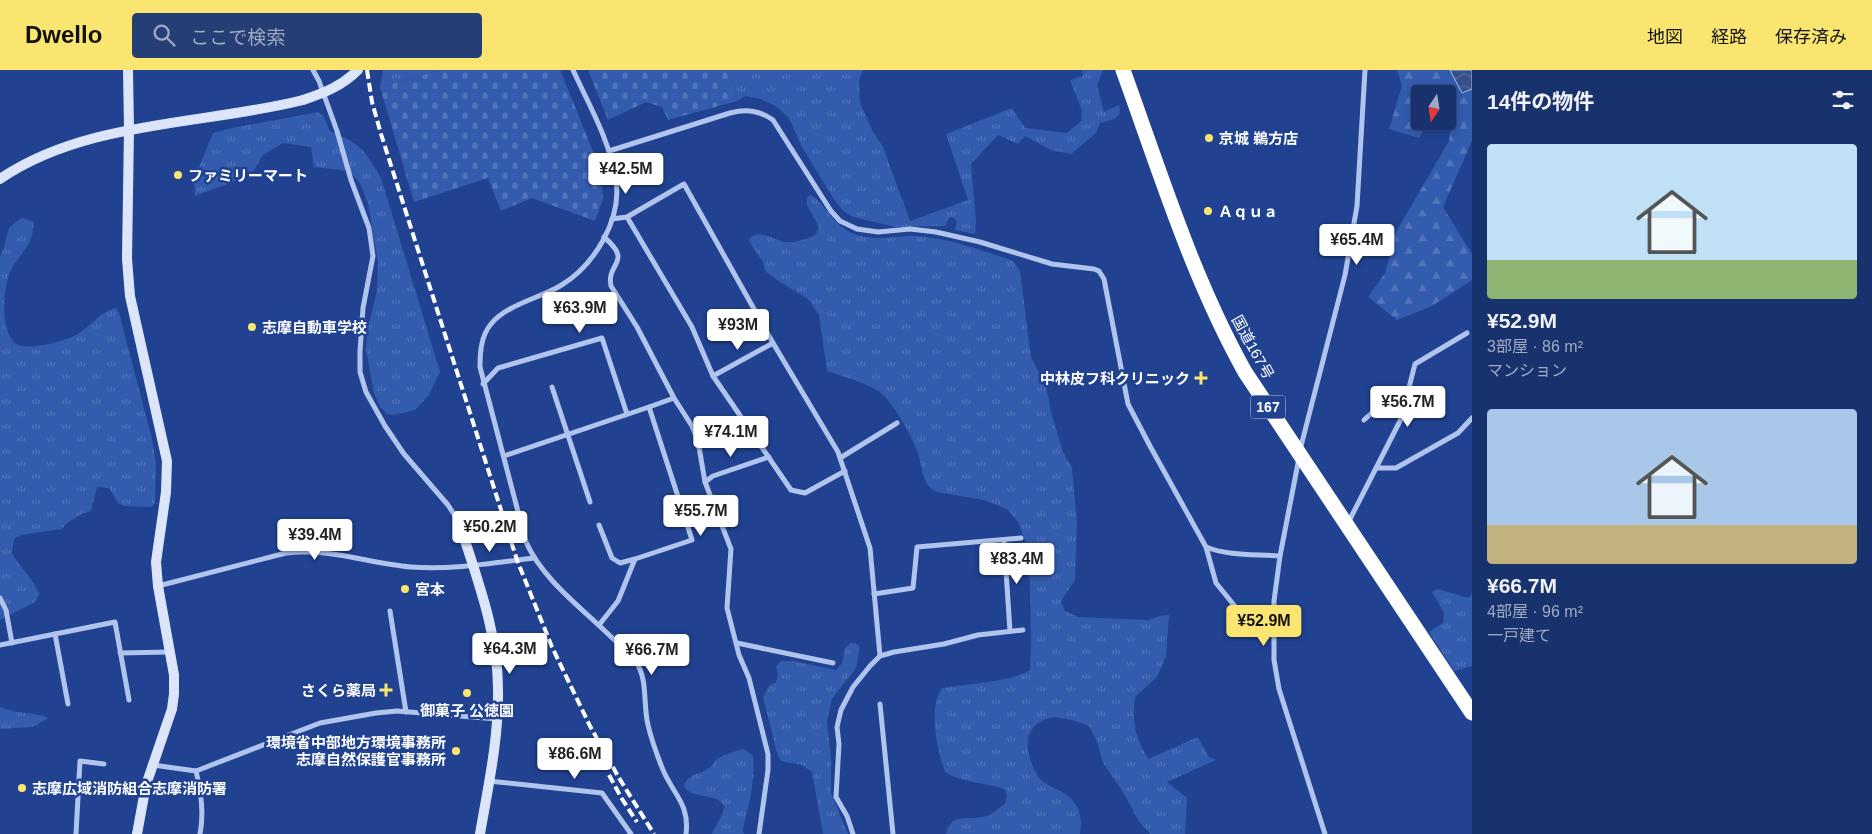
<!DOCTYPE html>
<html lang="ja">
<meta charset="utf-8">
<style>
:root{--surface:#18326d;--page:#253e75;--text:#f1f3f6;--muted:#9faac2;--line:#364d80;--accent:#fae571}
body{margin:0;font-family:Arial,"Noto Sans JP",sans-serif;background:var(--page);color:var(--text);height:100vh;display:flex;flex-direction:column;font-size:19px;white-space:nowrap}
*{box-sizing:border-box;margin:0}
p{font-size:16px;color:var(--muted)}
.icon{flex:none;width:28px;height:28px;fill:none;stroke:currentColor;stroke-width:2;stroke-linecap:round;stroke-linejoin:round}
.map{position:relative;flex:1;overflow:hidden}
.drawer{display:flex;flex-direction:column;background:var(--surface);width:400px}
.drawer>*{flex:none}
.needle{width:32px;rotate:192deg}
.fabs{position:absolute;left:1411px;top:15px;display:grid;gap:10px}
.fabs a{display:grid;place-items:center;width:45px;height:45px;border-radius:5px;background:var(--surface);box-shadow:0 2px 8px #0003,0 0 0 1px var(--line);font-size:25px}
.price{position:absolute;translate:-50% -42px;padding:0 11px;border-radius:5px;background:#fff;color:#222;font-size:16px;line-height:32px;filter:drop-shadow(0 1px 2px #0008)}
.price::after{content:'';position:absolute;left:50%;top:30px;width:15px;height:11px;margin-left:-8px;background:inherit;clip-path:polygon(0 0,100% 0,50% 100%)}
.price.active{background:var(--accent);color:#111}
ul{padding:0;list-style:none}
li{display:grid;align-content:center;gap:10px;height:265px;padding:0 15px}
li span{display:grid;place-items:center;height:155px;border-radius:5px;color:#555}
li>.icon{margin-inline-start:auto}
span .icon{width:90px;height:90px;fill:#fffc;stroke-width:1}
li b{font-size:21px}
h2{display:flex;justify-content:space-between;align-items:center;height:60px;padding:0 15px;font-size:21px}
header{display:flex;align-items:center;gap:30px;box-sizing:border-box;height:70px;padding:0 25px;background:var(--accent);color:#111}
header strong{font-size:24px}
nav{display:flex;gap:28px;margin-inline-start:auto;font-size:18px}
.search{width:350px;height:45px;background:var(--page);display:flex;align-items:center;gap:12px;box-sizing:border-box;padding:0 18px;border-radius:5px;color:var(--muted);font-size:19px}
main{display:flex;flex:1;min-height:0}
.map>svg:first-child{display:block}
</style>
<header>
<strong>Dwello</strong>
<div class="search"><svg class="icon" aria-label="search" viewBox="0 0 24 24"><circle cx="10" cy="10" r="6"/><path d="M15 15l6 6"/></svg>ここで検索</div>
<nav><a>地図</a><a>経路</a><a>保存済み</a></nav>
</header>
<main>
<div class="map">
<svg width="1472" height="764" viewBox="0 0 1472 764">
<defs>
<pattern id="grass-tufts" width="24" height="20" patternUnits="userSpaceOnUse" patternTransform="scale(1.25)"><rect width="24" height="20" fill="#335bae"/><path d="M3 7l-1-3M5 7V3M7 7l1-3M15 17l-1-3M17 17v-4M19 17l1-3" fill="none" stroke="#5274ba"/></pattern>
<pattern id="forest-firs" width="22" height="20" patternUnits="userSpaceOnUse" patternTransform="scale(1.25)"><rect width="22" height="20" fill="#335bae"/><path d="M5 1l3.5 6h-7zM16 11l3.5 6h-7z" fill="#5274ba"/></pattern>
<pattern id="cemetery-stones" width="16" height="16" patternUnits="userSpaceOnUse" patternTransform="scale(1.25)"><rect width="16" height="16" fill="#335bae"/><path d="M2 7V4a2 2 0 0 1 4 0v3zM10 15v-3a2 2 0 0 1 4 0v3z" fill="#5274ba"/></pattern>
<pattern id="water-waves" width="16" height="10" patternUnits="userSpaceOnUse" patternTransform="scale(1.25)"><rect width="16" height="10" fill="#37508a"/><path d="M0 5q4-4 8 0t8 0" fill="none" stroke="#556a9c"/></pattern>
</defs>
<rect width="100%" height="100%" fill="#204291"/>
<g fill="url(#grass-tufts)">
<polygon points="383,0 441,0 380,17"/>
<polygon points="728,0 863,0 859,10 860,33 873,62 883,77 910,151 968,130 946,64 1012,38 1025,58 1067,63 1081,51 1082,41 1070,10 1083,6 1082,0 1103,0 1097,15 1104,42 1119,35 1120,43 1115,49 1100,53 1096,63 1071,84 1051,80 1025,66 1018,74 998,65 971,94 976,152 975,164 955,160 957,152 954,148 950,147 945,156 895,157 853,147 843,141 832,126 802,77 789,48 777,37 761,29 746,26 737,31"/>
<path d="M318 42 324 47 330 61C362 76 363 77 381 108L440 302 429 325 415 340 394 345 387 344 379 335 374 323 366 280 367 261 377 221 378 193 368 133 360 113 349 101 314 97 311 77 283 73 263 85 251 105 195 126 194 109 213 63 232 58Z"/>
<path d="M811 125C825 134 831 151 846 160 864 172 890 167 910 166 918 166 926 167 933 168 959 172 983 181 1008 189L1013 191 1020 201 1031 287 1046 316 1051 342 1063 382 1072 398 1077 454 1075 510 1061 531 1065 541 1078 547 1148 550 1160 546 1169 545 1166 586 1157 607 1135 627C1132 653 1135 666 1148 689L1198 667 1209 687 1216 690 1167 712 1187 728 1185 764H1150L1138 750 1123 722 1103 693 1097 671 1088 655C1077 652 1061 646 1050 648 1022 655 1025 681 1035 701 1037 704 1039 708 1041 710 1051 719 1065 720 1073 731 1081 740 1082 753 1080 764H946C952 739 972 753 989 745 995 742 1000 737 1005 733L1007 724 1004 719C984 712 962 713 945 702 937 680 928 638 942 618 965 614 1011 612 1030 600L1031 570 1029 481 1018 452 1007 439 984 430 937 422C920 415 923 393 916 378 910 363 893 333 881 323 872 315 839 305 827 301L819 245 808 229 777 210 765 201 763 192 750 173 749 169C759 157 775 171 786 172 796 173 808 169 816 164L819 157 807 135V127Z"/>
<path d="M23 148 34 152C33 157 33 163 31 168 28 179 16 189 11 200 2 220 0 262 16 274 29 281 59 272 72 267 89 260 98 242 116 238L119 243 152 369 156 394 155 433 151 437 125 436 118 433 109 418 97 417 91 441 82 444 67 453 62 459 21 465 14 469 12 483C20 498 34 509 39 524L35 532 0 550V186C11 167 0 159 23 148Z"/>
<polygon points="1438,519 1464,527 1470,527 1472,522 1472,596 1454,601 1429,562 1443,553 1444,543 1432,522"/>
<polygon points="850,573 856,573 860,577 856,598 832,629 827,651 831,688 831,723 848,764 823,764 812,702 802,695 781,691 777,683 763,627 769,616 776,612 778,605 776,596 781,591 793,591 836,600 842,593 845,578"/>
<path d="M0 637C15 644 32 642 47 647V649L32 657 0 659Z"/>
<path d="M744 679 753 686C756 712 748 735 743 760L744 764H712C716 754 723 746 724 736 715 721 693 731 684 716 688 703 700 705 709 698 713 696 714 691 717 689 725 684 735 681 744 679Z"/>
</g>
<polygon fill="url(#forest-firs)" points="1397,0 1472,0 1472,71 1443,137 1472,184 1472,210 1432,236 1397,250 1368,227 1385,203 1396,162 1449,71 1451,50 1448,48 1448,24 1420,24 1420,51 1429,51 1419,68 1389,59 1402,16"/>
<g fill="url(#cemetery-stones)">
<polygon points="441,0 560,0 601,101 603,129 595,151 532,128 501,141 488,108 414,132 380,17"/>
<polygon points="588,0 728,0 737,31 668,50 662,37 646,32 608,50"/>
</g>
<polygon fill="url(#water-waves)" stroke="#a4bcee" points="1450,0 1472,0 1472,19 1462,23"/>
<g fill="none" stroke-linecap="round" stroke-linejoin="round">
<g stroke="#b0c4ed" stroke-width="5">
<polyline points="313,0 319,11 337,61 351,110 369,158 373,186 363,238 360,281 360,302 366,322 385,356 404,384 448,435 459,452"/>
<path d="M573 0C589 35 610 71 616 110 622 150 594 196 560 216 540 228 506 235 491 254 481 266 480 282 480 297L526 472C542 508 578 535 606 562 616 572 628 581 636 592 648 609 643 635 648 655 651 668 656 682 661 695 671 723 690 732 686 764"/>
<path d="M609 81 730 43C746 39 759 40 773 50L831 141 840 151 857 159 878 162 910 159 936 162 980 172 1052 194 1094 199 1099 201 1104 209 1128 334 1150 376 1206 477C1228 486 1256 484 1280 486"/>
<polyline points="627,147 692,257 713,306 791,420 805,423 845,401"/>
<polyline points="612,149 627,147 684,114 773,273 838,382 870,478 880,586"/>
<path d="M604 167C634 193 606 192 611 216L637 257 674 328 692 356 698 371 705 412 731 479 727 538 739 585 749 608 768 684V700L759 764"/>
<polyline points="713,306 773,273"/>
<polyline points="483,314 498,298 602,268 627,344"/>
<polyline points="552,317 590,432"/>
<polyline points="1364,350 1388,328 1408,321"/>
<polyline points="1300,380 1345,205 1357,136 1365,0"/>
<polyline points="504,386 649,337"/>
<polyline points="840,388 897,353"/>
<polyline points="1299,388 1280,486 1274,531 1274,590 1279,619 1325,764"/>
<polyline points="1376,398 1396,398 1458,363 1472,348"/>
<polyline points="705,412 713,406 769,387"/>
<polyline points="1348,453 1401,349 1415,294 1467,263"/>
<polyline points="599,455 612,488 620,493 635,489"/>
<polyline points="1004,471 1010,561"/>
<polyline points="1206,477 1216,513 1238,540 1249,563 1273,563"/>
<path d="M158 516 286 483C331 478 367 493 411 497 452 500 493 493 534 488"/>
<polyline points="874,524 913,518 917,477 1021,468"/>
<polyline points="0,528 6,540 12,573"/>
<polyline points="390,541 406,642"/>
<polyline points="599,555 618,531 635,489 692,470 649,337 674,328"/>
<polyline points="55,564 68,634"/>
<polyline points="737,573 833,593"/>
<polyline points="0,575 115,552 129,630"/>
<polyline points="120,583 169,582"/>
<polyline points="880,634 893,764"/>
<polyline points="153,695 196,701 320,653 376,643 397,641 497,649"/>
<path d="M196 701C201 721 204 744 200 764"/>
<polyline points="489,711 602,723 631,764"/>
<polyline points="76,764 80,691 104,694"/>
<polyline points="853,764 847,746 836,727 839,674 837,657 841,640 853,617 870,596 880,586 894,582 944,574 978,565 1023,560"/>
</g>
<g stroke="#dde5fa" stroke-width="10">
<polyline points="128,0 129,59 127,189 130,226 167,391 166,422 156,492 158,516 174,605 174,624 172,639 146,715 137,764"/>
<path d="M0 109C86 50 205 55 303 30"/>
<path d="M459 452C476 506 498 562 498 619 499 668 488 717 480 764"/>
</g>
<path stroke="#fff" stroke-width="15" d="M1123 0C1160 102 1192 207 1245 302L1472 643"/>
<g stroke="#fff" stroke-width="4" stroke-dasharray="9 4" stroke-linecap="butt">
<polyline points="367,0 372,32 381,64 517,490 552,577 590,656 619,708 654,764"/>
<polyline points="609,705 622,729 637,752"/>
</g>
<path stroke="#dde5fa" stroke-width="10" d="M303 30C324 23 342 16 358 0"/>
</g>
<g fill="#fae571" stroke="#204291" stroke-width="2">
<circle cx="1209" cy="68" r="5"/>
<circle cx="178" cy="105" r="5"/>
<circle cx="1208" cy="141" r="5"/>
<circle cx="252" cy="257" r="5"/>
<path d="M1198.5 300.5h5v5h5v5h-5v5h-5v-5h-5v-5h5z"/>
<circle cx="405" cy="519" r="5"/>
<path d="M383.5 612.5h5v5h5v5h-5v5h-5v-5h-5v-5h5z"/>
<circle cx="467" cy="623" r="5"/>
<circle cx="456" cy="681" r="5"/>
<circle cx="22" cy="718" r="5"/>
</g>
<g text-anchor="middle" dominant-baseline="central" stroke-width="5" stroke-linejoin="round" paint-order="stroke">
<rect fill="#204291" stroke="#bcc6de" stroke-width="1" x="1250.5" y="325.5" width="35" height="23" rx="4"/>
<g font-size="14" font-weight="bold" fill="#fff">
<text x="1268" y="337">167</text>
</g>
<g font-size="15" font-weight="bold" fill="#fff" stroke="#204291" text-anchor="start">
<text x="1219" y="68">京城 鵜方店</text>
<text x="188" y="105">ファミリーマート</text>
<text x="1218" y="141">Ａｑｕａ</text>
<text x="262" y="257">志摩自動車学校</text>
<text x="1190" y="308" text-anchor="end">中林皮フ科クリニック</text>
<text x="415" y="519">宮本</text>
<text x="376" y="620" text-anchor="end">さくら薬局</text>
<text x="467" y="640" text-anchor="middle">御菓子 公徳園</text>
<text x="446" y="672" text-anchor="end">環境省中部地方環境事務所<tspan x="446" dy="17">志摩自然保護官事務所</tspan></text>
<text x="32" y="718">志摩広域消防組合志摩消防署</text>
</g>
<g font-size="15" fill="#fff" stroke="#204291">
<text transform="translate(1253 277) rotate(61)">国道167号</text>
</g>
</g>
</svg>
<div class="fabs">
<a><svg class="needle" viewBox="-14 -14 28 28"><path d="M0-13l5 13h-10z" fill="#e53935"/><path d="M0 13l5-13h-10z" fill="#9faac2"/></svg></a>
</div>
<b class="price" style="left:626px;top:125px">¥42.5M</b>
<b class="price" style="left:1357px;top:196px">¥65.4M</b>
<b class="price" style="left:580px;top:264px">¥63.9M</b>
<b class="price" style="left:738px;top:281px">¥93M</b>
<b class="price" style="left:1408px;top:358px">¥56.7M</b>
<b class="price" style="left:731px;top:388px">¥74.1M</b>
<b class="price" style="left:701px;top:467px">¥55.7M</b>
<b class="price" style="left:490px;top:483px">¥50.2M</b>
<b class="price" style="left:315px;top:491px">¥39.4M</b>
<b class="price" style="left:1017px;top:515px">¥83.4M</b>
<b class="price active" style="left:1264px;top:577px">¥52.9M</b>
<b class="price" style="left:510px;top:605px">¥64.3M</b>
<b class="price" style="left:652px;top:606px">¥66.7M</b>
<b class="price" style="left:575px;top:710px">¥86.6M</b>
</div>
<section class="drawer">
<h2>14件の物件<svg class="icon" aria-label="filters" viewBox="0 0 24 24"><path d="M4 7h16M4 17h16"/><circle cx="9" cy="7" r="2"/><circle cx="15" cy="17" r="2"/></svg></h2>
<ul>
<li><span style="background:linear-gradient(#bfe0f5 75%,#8fb573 0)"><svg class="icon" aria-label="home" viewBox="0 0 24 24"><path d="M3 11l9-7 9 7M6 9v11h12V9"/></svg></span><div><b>¥52.9M</b><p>3部屋 · 86 m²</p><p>マンション</p></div></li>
<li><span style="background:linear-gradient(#a9c7e8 75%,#c2b280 0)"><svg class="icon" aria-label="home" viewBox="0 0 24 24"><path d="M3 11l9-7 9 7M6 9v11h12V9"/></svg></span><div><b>¥66.7M</b><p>4部屋 · 96 m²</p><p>一戸建て</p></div></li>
</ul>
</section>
</main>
